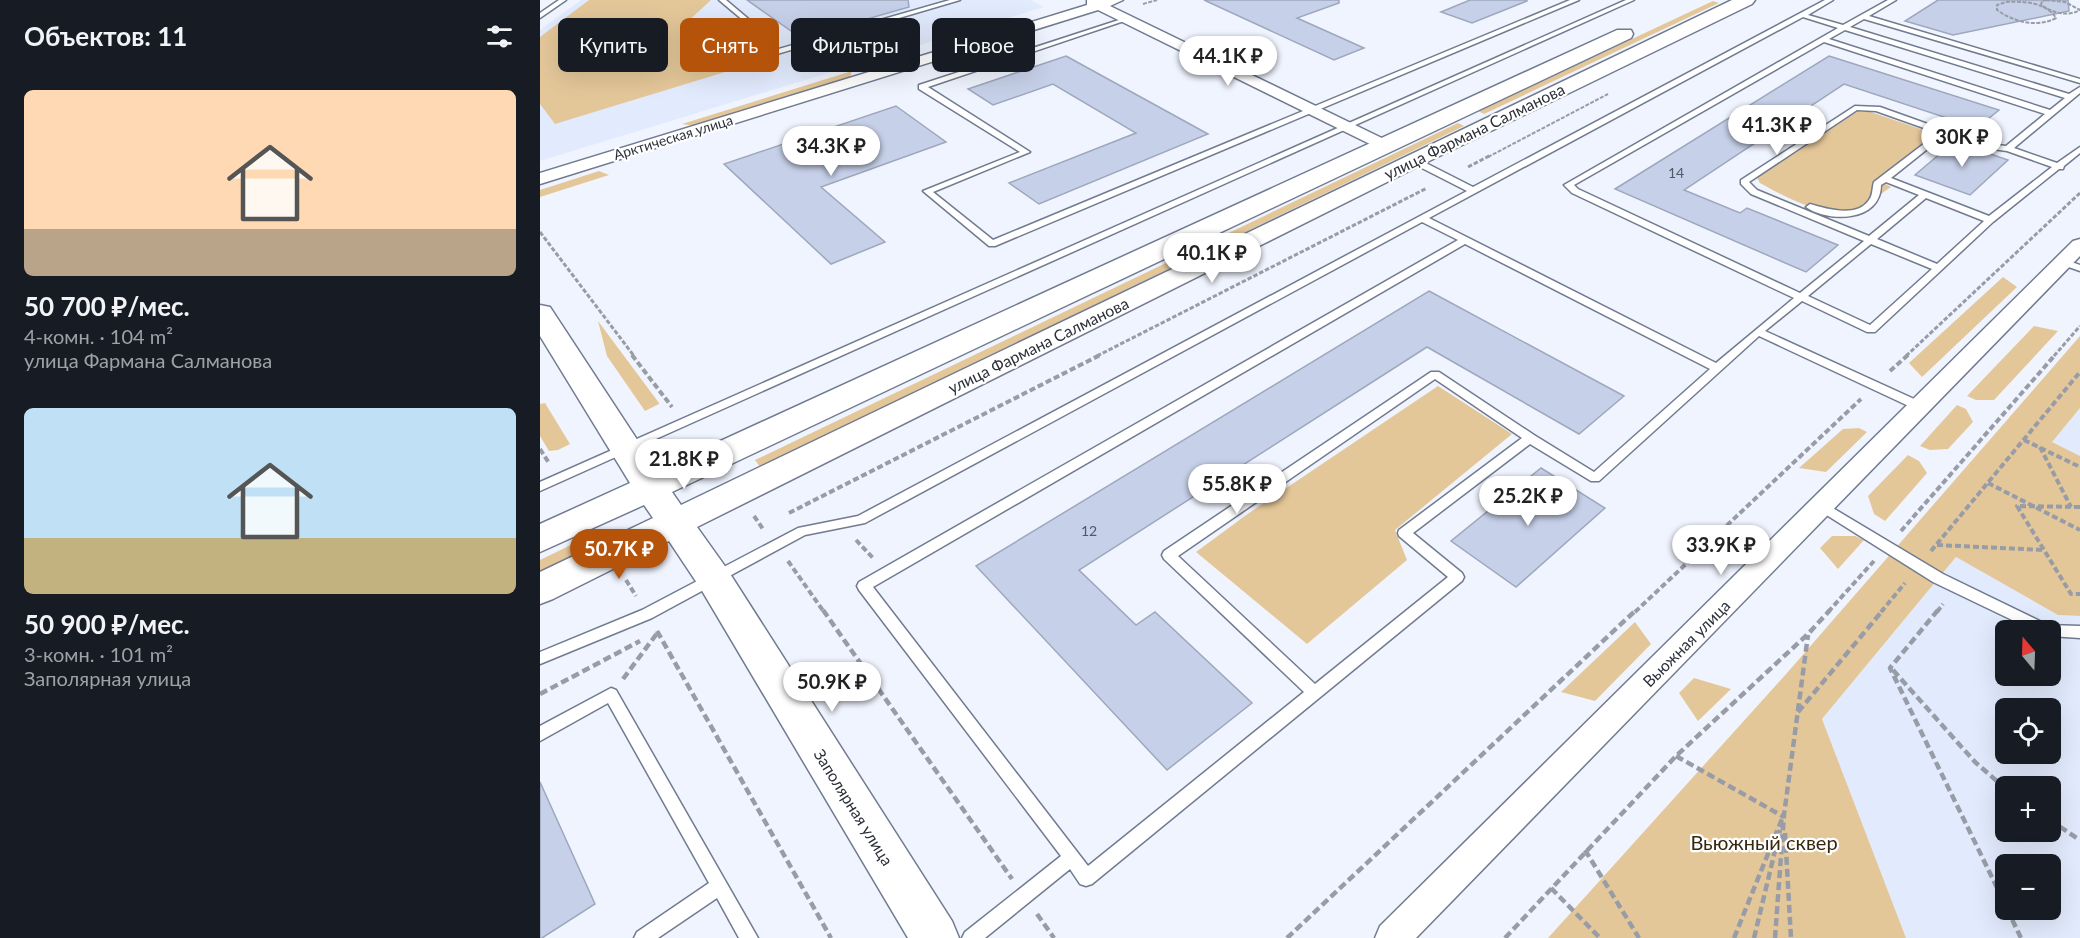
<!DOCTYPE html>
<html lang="ru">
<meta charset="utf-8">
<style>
:root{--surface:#171b24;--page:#242831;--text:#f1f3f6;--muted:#9ea1a6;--accent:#b45309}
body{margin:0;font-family:Lato,sans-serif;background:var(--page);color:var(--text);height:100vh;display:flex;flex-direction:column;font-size:22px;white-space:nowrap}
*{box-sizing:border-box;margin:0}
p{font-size:20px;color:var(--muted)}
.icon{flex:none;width:33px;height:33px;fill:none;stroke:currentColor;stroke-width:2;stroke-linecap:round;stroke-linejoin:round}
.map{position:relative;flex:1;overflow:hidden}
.panel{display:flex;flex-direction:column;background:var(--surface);width:540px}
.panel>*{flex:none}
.banner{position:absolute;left:18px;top:18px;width:570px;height:54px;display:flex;gap:12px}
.needle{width:39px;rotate:341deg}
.buttons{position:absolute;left:1455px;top:620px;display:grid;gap:12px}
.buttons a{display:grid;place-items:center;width:66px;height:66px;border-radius:9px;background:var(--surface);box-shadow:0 6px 24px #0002;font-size:30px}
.price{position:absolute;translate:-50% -51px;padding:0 14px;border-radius:21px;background:#fff;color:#222;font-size:20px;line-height:39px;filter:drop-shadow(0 2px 3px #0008)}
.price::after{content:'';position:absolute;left:50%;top:36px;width:18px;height:14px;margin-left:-9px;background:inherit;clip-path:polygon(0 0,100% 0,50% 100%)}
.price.active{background:var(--accent);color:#fff}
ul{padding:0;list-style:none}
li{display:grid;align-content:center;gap:12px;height:318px;padding:0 24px}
li span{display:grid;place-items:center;height:186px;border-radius:9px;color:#555}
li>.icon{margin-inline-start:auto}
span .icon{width:108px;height:108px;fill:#fffc;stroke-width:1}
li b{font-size:26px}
h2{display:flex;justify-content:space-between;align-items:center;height:72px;padding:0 24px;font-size:26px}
.chip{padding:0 21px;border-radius:9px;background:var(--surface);box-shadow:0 6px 24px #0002;font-size:21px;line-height:54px}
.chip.active{background:var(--accent);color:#fff}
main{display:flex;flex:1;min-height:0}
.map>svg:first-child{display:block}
</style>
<main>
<section class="panel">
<h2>Объектов: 11<svg class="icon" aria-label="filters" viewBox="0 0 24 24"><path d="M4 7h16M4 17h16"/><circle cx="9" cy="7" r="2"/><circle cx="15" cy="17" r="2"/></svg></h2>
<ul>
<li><span style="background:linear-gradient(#ffd9b3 75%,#b9a48a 0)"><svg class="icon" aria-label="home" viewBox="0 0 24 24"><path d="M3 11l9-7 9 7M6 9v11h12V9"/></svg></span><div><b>50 700 ₽/мес.</b><p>4-комн. · 104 m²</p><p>улица Фармана Салманова</p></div></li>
<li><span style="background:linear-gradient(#bfe0f5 70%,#c2b280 0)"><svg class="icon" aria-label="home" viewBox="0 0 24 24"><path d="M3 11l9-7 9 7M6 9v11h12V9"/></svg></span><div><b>50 900 ₽/мес.</b><p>3-комн. · 101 m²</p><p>Заполярная улица</p></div></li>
</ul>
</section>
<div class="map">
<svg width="1540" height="938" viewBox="0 0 1540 938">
<rect width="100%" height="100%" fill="#f0f4fe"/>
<g fill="#e2ebfd" fill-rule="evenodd">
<polygon points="41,0 491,0 504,7 0,161 0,30"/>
<polygon points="1540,408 1540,456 1511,442"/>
<path d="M1416 557 1518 615 1540 616V938H1366L1282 719ZM1466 630H1510V675H1466ZM1466 708H1510V753H1466ZM1466 786H1510V831H1466ZM1466 864H1510V909H1466Z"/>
</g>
<g fill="#e4c799">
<polygon points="49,0 171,0 146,23 198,68 15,124 0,104 0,37"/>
<polygon points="1173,1 1179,3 944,114 938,111"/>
<polygon points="312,71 310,77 155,126 142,124"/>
<path d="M1317 112H1331L1395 134 1336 179 1351 187C1339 195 1329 204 1316 209 1287 220 1245 197 1220 183L1216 176Z"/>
<polygon points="918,123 924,126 220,467 215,460"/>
<polygon points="59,171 69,175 0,197 0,190"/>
<polygon points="1463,277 1477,287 1382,377 1369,363"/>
<polygon points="58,321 119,403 119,404 105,411 67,356"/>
<polygon points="1494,326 1518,331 1454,400 1436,400 1427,396"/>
<polygon points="1540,336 1540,408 1512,442 1540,456 1540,616 1518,615 1416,557 1282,719 1366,938 1008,938 1247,673"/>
<polygon points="898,386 972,434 855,530 867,560 767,644 656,552 709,513"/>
<polygon points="5,403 30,444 18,450 9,451 0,436 0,404"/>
<polygon points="1417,405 1426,409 1433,422 1408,449 1390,450 1380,446"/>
<polygon points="1319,428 1327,432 1286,472 1259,468 1303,429"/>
<polygon points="1368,455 1379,461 1387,473 1345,521 1334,514 1328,496"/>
<polygon points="1292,536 1315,536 1324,540 1298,569 1280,548"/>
<polygon points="39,541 44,550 0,571 0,560"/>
<polygon points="1095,622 1111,644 1055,701 1021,692"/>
<polygon points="1154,678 1191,689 1158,721 1139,693"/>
</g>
<g fill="#c6d0e8" stroke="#9da7bd" stroke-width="1.5">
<polygon points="207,0 368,0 369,7 261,38"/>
<polygon points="664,0 799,0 799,3 757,18 824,48 794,60"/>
<polygon points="930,0 987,0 987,1 932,23 901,12"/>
<polygon points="1398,0 1528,0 1529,11 1413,35 1365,21"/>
<polygon points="526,56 668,134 499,204 469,183 596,133 513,84 453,105 428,89"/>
<polygon points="1289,56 1459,110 1437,128 1304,84 1144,190 1200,213 1207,208 1298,245 1266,272 1075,189"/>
<polygon points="356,106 406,142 281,187 345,242 291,264 184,164"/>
<polygon points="1415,141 1436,149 1468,160 1430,195 1375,175"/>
<polygon points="889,291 1084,396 1039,434 887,347 539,570 596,625 615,612 712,703 627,770 436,566"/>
<polygon points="1001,468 1065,508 976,587 911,541"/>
<polygon points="0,782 55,904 2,938 0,938"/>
</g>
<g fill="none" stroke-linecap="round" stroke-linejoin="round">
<defs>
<g id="lane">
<polygon points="19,0 26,0 0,18 0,13"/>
<polygon points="179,0 186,0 212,22 180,33 211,57 410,0 420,0 210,62 172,32 204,21"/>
<polygon points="1030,0 1039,0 455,246 449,246 383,191 480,152 379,89 379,85 585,18 590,19 388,87 490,152 393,192 453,240"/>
<polygon points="1086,0 1094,0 0,491 0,482"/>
<path d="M1285 0H1293L1268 15 1303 25 1348 0H1356L1329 16 1540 79V83L1324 19 1310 27 1529 94 1540 87V93L1474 148 1517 163 1540 147V153L1524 166 1523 169H1519L1453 222 1335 332H1327L1262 301 1225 331 1383 403 1385 406 1383 409H1375L1219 336 1059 481H1051L990 444 873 533 922 573 924 577 922 581 552 884 546 886 540 884 530 869 445 938H422L425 932 521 856 319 590 317 586 319 582 918 240 882 222 325 523 265 535 112 618 0 664V652L102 610 258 528 318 516 927 191 870 162V158H876L933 187ZM1263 17 1298 28 1024 185 1032 193 1254 298 1176 363 889 218ZM1305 30 1525 98 1510 110 1289 39ZM1284 42 1505 114 1466 146 1441 143 1340 107 1315 106 1201 180V184L1211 194 1324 241 1260 293 1038 189 1034 185ZM1317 110 1336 111 1398 133 1334 182C1332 188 1333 195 1329 200 1317 218 1287 209 1270 204L1266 207C1288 223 1341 222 1341 185L1346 182 1379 195 1329 236 1217 190 1209 182ZM1405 135 1437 147 1467 151 1512 167 1449 216 1351 178ZM1386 198 1444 221 1397 264 1337 239ZM925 244 1170 369 1054 472 994 435 899 372H891L624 551 622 555 624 559 764 692 548 866 333 587ZM1331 244 1392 269 1330 325 1268 296ZM895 379 982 438 859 530 858 533 859 536 908 577 775 684 638 556Z"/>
<polygon points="1523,259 1540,265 1540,271 1520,264 1518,262"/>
<polygon points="1281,501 1403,574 1508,625 1540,626 1540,638 1510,636 1510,630 1493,630 1393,582 1277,509 1275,506 1277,503"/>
<polygon points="71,688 76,690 218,938 199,938 177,898 118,938 94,938 97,932 169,883 68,703 0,741 0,726"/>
</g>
<g id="street">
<polygon points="547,0 583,0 570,6 850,142 852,145 850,148 838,148 558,10 0,184 0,173 547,5"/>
<polygon points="1540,239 1540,256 876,938 835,938 840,926 1533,241"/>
</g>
<polygon id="secondary" points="1192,0 1215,0 1212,4 881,165 157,527 187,569 412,921 419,938 368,938 161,589 129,541 13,599 0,604 0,572 113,518 104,505 0,552 0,524 90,483 0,336 0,305 10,307 117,470 1077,30 1091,30 1093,34 1091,38 132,492 141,505"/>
</defs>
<use href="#lane" stroke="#717b90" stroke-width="3"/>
<use href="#street" stroke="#717b90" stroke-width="3"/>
<use href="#secondary" stroke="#717b90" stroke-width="3"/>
<g stroke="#989ca6" stroke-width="2" stroke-dasharray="4 1.5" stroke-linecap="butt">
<path d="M1506 0 1525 2 1540 10C1527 17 1513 13 1501 5L1502 1Z"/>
<path d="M1466 2C1483 1 1506 2 1516 18 1497 28 1474 22 1457 10V5Z"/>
<polyline points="603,4 617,0"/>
<polyline points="337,40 351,49"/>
<polyline points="948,157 1068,94"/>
</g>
<g stroke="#989ca6" stroke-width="3" stroke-dasharray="4.5 2" stroke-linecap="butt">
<polyline points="928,167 951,155"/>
<polyline points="0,232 94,356"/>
<polyline points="557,356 887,188"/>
<polyline points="1366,356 1540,193"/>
<polyline points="1514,356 1540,326"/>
</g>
<g stroke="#989ca6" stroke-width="4" stroke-dasharray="6 3" stroke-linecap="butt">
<polyline points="92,355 132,407"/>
<polyline points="1350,371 1368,355"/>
<polyline points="1484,440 1540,467"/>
<polyline points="1500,447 1531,507"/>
<polyline points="0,449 9,463"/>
<polyline points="1448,483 1540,530"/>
<polyline points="1540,507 1477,506 1531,594 1540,594"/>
<polyline points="249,513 560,355"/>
<polyline points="214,516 223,529"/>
<polyline points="1361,531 1515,355"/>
<polyline points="316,540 333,558"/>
<polyline points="1397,545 1504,550"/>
<polyline points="1391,551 1540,372"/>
<polyline points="248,561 284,612"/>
<polyline points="86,580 96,596"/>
<polyline points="1095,612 1321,399"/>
<polyline points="1288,612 1334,561"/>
<polyline points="1341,612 1365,583"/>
<polyline points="1397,612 1403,604"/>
</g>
<g stroke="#989ca6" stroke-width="4.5" stroke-dasharray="8 4" stroke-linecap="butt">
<polyline points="283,610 472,879"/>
<polyline points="1398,610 1350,668 1466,906"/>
<polyline points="117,631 291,938"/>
<polyline points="1353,670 1435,762 1466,789"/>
<polyline points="83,679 118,632"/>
<polyline points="0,694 100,641"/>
<polyline points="1258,712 1343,610"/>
<polyline points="1136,756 1244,817"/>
<polyline points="1510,820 1538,839"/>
<polyline points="1245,833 1251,938"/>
<polyline points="1045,850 1099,938"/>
<polyline points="1011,888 1060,938"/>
<polyline points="1467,909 1481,938"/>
<polyline points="497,914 514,938"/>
<polyline points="747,938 1096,610"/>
<polyline points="965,938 1136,756 1268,634 1290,610"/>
<polyline points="1194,938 1242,819"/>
<polyline points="1214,938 1240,830"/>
<polyline points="1235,938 1244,815 1268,635"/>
</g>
<use href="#lane" fill="#fff" fill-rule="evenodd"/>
<use href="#street" fill="#fff" fill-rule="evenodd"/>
<use href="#secondary" fill="#fff" fill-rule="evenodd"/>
</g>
<g text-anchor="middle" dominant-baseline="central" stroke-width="4.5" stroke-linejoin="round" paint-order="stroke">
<g font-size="14" fill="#2c3039" stroke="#fff">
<text transform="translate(133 137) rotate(-17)">Арктическая улица</text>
</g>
<g font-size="14" fill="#525865">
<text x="1136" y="172">14</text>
<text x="549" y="530">12</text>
</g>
<g font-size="16" fill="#2c3039" stroke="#fff">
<text transform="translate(934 131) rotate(-26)">улица Фармана Салманова</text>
<text transform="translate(498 345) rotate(-26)">улица Фармана Салманова</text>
<text transform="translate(1146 643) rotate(-45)">Вьюжная улица</text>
<text transform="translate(314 807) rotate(58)">Заполярная улица</text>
</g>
<g font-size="20" fill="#36270e" stroke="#fff">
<text x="1224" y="842">Вьюжный сквер</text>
</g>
</g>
</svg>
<div class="buttons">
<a><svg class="needle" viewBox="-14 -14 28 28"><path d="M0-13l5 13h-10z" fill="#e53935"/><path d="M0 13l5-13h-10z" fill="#9ea1a6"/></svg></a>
<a><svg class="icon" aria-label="locate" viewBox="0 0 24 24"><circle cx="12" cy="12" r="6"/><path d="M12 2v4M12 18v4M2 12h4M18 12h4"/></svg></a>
<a>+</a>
<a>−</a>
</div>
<b class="price" style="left:688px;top:87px">44.1K ₽</b>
<b class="price" style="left:1237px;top:156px">41.3K ₽</b>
<b class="price" style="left:1422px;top:168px">30K ₽</b>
<b class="price" style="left:291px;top:177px">34.3K ₽</b>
<b class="price" style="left:672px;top:284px">40.1K ₽</b>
<b class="price" style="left:144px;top:490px">21.8K ₽</b>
<b class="price" style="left:697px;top:515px">55.8K ₽</b>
<b class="price" style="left:988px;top:527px">25.2K ₽</b>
<b class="price" style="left:1181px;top:576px">33.9K ₽</b>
<b class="price active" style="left:79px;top:580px">50.7K ₽</b>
<b class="price" style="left:292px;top:713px">50.9K ₽</b>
<div class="banner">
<a class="chip">Купить</a>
<a class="chip active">Снять</a>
<a class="chip">Фильтры</a>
<a class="chip">Новое</a>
</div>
</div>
</main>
